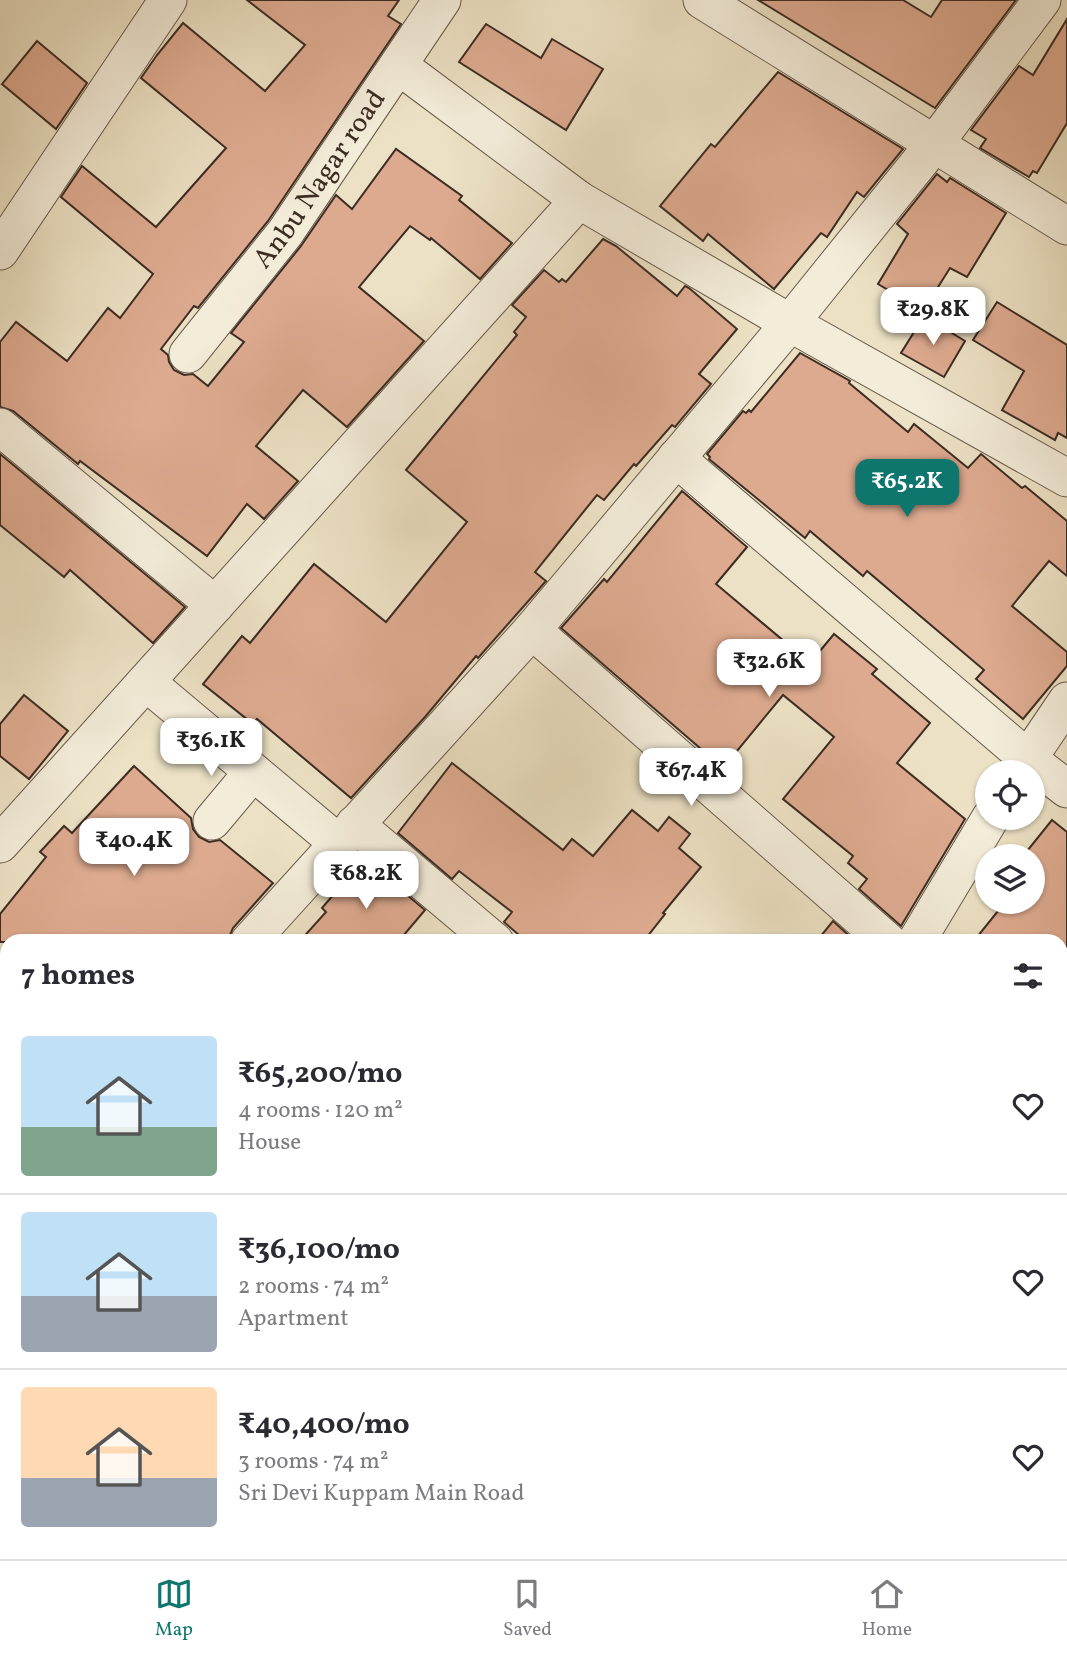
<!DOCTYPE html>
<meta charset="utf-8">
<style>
:root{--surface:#fff;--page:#f7f7f7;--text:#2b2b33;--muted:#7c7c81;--line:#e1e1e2;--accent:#0f766e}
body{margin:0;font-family:Vollkorn,serif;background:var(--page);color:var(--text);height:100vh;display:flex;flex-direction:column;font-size:26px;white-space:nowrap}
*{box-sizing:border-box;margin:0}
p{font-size:23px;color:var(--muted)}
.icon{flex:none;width:38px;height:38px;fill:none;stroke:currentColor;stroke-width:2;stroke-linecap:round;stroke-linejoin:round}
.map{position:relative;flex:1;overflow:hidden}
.panel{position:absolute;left:0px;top:934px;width:1068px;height:625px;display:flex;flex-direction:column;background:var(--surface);border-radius:21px 21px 0 0;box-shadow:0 2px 5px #0004}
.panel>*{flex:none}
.fabs{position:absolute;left:975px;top:760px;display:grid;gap:14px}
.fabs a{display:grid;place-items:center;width:70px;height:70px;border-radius:50%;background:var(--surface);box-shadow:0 2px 5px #0004;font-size:35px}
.price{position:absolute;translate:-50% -60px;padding:0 16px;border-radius:14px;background:#fff;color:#222;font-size:23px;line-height:46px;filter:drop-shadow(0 2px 4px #0008)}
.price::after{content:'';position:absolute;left:50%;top:42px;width:21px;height:16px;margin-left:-10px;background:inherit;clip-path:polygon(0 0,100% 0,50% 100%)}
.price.selected{background:var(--accent);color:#fff}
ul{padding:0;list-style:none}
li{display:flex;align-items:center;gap:21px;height:175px;padding:0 21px}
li+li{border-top:2px solid var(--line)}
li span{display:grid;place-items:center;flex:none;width:196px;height:140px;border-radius:7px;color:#555}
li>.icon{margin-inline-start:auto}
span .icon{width:84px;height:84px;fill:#fffc;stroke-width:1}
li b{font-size:30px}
h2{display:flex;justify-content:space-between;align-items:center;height:84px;padding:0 21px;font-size:30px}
.menu{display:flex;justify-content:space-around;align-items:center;height:98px;border-top:2px solid var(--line);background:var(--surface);font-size:19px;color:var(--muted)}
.menu a{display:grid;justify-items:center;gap:4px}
.menu .selected{color:var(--accent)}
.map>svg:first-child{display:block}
</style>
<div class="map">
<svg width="1067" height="1559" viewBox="0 0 1067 1559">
<rect width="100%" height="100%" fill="#ece1c4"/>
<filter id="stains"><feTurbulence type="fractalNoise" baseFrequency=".00286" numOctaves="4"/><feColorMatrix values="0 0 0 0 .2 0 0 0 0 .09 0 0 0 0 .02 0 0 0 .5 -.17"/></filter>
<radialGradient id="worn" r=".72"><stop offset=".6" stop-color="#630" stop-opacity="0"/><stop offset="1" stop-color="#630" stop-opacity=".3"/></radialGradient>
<g fill="#ddaa8f" stroke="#3c2c23" stroke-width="2">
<polygon points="247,0 399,0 388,16 401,24 268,221 198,308 194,306 161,349 168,355 169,362 174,370 184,375 193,374 208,386 244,342 231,333 301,246 336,195 352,209 396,149 462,196 459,200 512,243 480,279 431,238 430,240 410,226 359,287 424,341 347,427 303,390 256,446 298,481 264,519 247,504 207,556 80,461 78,464 13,411 0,407 0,342 16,322 67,361 108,308 120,318 153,274 61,197 82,166 156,227 226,148 141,78 157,55 183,23 265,91 305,45"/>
<polygon points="758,0 903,0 931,17 942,0 1016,0 935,108"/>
<polygon points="1067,19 1067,123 1037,173 1033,171 1029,177 980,148 986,139 971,130 1019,66 1033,75"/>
<polygon points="486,24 541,58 552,39 603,69 566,130 459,62"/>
<polygon points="37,41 87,83 56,129 2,84"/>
<polygon points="778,72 903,149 864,197 857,192 827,237 821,233 774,289 708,234 703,241 660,206 711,144 715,147"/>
<polygon points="937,174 947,182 950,178 1006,213 967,277 950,268 923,311 878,284 908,234 897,224"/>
<polygon points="603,239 616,246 677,296 685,286 689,288 737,329 699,374 711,384 675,427 672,425 636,466 634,464 604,500 597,495 535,572 546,581 478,658 476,656 425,717 351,798 257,719 253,724 203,684 242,636 250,643 314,564 386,622 467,522 406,470 517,335 514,332 526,317 512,305 544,270 559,282 562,279 566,282"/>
<polygon points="997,302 1067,345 1067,438 1058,433 1055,440 1002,410 1024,371 973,340"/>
<polygon points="924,316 965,341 944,377 901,353"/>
<polygon points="800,353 850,381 849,383 908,432 914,424 968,468 981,454 1022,488 1025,486 1067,521 1067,576 1049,561 1012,606 1067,652 1067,666 1023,719 976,679 984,670 867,571 863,576 810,531 805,538 709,459 710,457 707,454 743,411 746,413 749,410 751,412"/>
<polygon points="0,454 185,607 153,643 70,570 64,577 0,525"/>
<polygon points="682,491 747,547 716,584 810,663 834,634 877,669 872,674 930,723 897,763 965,819 901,926 859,889 867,879 848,863 853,856 783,799 834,737 783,695 723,768 561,628 604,579 607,582"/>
<polygon points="24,695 68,731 29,779 0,756 0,724"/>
<polygon points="452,763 563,850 572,839 593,856 632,810 658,831 669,817 690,834 679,848 701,867 663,913 665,914 643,942 527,942 504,922 512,912 459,871 452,879 398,833"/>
<polygon points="134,766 191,818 193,829 199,837 209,842 220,840 273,883 233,928 227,942 0,942 0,914 46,857 40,852 64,826 72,833"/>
<polygon points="1052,820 1067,832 1067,969 1060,964 1060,942 973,942 998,911 987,901 1032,901 1032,856 1023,856"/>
<polygon points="364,859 425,910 398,942 299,942 326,912 322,908"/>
<polygon points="833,921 856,942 816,942"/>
</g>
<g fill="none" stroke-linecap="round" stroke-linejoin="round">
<defs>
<g id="minor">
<polyline points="702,0 1067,226"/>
<polyline points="399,66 579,200 790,323 1067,478"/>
<polyline points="0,251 168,0"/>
<path id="s1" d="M188 354 285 233 442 0"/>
<polyline points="0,427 215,605"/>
<polyline points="676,458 1027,758 1067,789"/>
<polyline points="532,630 888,942"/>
<polyline points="146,682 337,842"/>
<polyline points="1019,772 1067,701"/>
<polyline points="212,821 253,772"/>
<polyline points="355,824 495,942"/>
<polyline points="0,844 579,200"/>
<polyline points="249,942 532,630 790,323 935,143 1042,0"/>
<polyline points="916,942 991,817"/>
<polyline points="1060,1085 1067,1090"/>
<polyline points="0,1218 7,1211"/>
<polyline points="0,1476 7,1483"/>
<polyline points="1060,1533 1067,1525"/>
<polyline points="80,1552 87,1559"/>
<polyline points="0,1553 7,1545"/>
<polyline points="303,1559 310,1552"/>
</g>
<g id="major">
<polyline points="0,1092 7,1098"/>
<polyline points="555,1552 563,1559"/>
</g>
</defs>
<use href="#minor" stroke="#68594b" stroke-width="39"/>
<use href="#major" stroke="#3c2c23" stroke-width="41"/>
<use href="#minor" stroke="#f3ecd9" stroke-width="37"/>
<use href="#major" stroke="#ece1c4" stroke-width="38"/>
</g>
<g text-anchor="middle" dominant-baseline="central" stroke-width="5" stroke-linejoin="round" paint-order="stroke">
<g font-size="28" fill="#3c2c23" stroke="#f3ecd9">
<text stroke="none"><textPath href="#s1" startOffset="219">Anbu Nagar road</textPath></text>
</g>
</g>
<rect width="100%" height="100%" filter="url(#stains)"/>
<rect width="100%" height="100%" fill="url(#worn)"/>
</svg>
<div class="fabs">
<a><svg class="icon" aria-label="locate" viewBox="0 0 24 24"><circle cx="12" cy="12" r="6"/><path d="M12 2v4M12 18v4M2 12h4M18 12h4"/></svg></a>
<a><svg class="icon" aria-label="layers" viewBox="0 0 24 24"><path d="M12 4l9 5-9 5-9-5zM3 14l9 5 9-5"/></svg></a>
</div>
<b class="price" style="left:933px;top:347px">₹29.8K</b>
<b class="price selected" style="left:907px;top:519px">₹65.2K</b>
<b class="price" style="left:769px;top:699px">₹32.6K</b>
<b class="price" style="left:211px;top:778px">₹36.1K</b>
<b class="price" style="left:691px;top:808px">₹67.4K</b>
<b class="price" style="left:134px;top:878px">₹40.4K</b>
<b class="price" style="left:366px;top:911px">₹68.2K</b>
<section class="panel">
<h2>7 homes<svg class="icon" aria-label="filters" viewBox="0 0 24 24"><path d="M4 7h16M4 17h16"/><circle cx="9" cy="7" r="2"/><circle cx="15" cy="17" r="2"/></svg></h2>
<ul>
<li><span style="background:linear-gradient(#bfe0f5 65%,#7fa58c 0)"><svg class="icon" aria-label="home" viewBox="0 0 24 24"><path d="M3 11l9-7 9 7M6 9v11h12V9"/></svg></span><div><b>₹65,200/mo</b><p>4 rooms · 120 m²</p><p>House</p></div><svg class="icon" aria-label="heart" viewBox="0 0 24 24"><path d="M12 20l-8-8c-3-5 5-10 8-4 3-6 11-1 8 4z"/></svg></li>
<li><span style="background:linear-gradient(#bfe0f5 60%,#9aa5b1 0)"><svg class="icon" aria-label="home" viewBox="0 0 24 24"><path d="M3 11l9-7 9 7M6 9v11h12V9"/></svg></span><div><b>₹36,100/mo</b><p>2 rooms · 74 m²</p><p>Apartment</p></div><svg class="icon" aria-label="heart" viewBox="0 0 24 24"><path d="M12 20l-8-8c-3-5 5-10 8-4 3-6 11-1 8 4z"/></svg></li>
<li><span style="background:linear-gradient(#ffd9b3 65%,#9aa5b1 0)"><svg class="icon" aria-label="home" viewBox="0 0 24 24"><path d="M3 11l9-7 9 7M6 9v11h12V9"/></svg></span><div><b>₹40,400/mo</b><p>3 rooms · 74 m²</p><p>Sri Devi Kuppam Main Road</p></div><svg class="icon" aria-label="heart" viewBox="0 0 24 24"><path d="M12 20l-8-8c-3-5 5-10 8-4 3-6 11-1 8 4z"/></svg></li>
</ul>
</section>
</div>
<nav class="menu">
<a class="selected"><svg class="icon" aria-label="map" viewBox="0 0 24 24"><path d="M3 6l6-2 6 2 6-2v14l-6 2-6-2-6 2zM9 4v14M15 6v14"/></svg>Map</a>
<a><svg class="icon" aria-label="saved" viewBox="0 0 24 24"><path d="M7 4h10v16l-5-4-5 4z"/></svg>Saved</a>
<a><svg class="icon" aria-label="home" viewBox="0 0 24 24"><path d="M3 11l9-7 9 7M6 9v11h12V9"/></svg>Home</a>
</nav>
